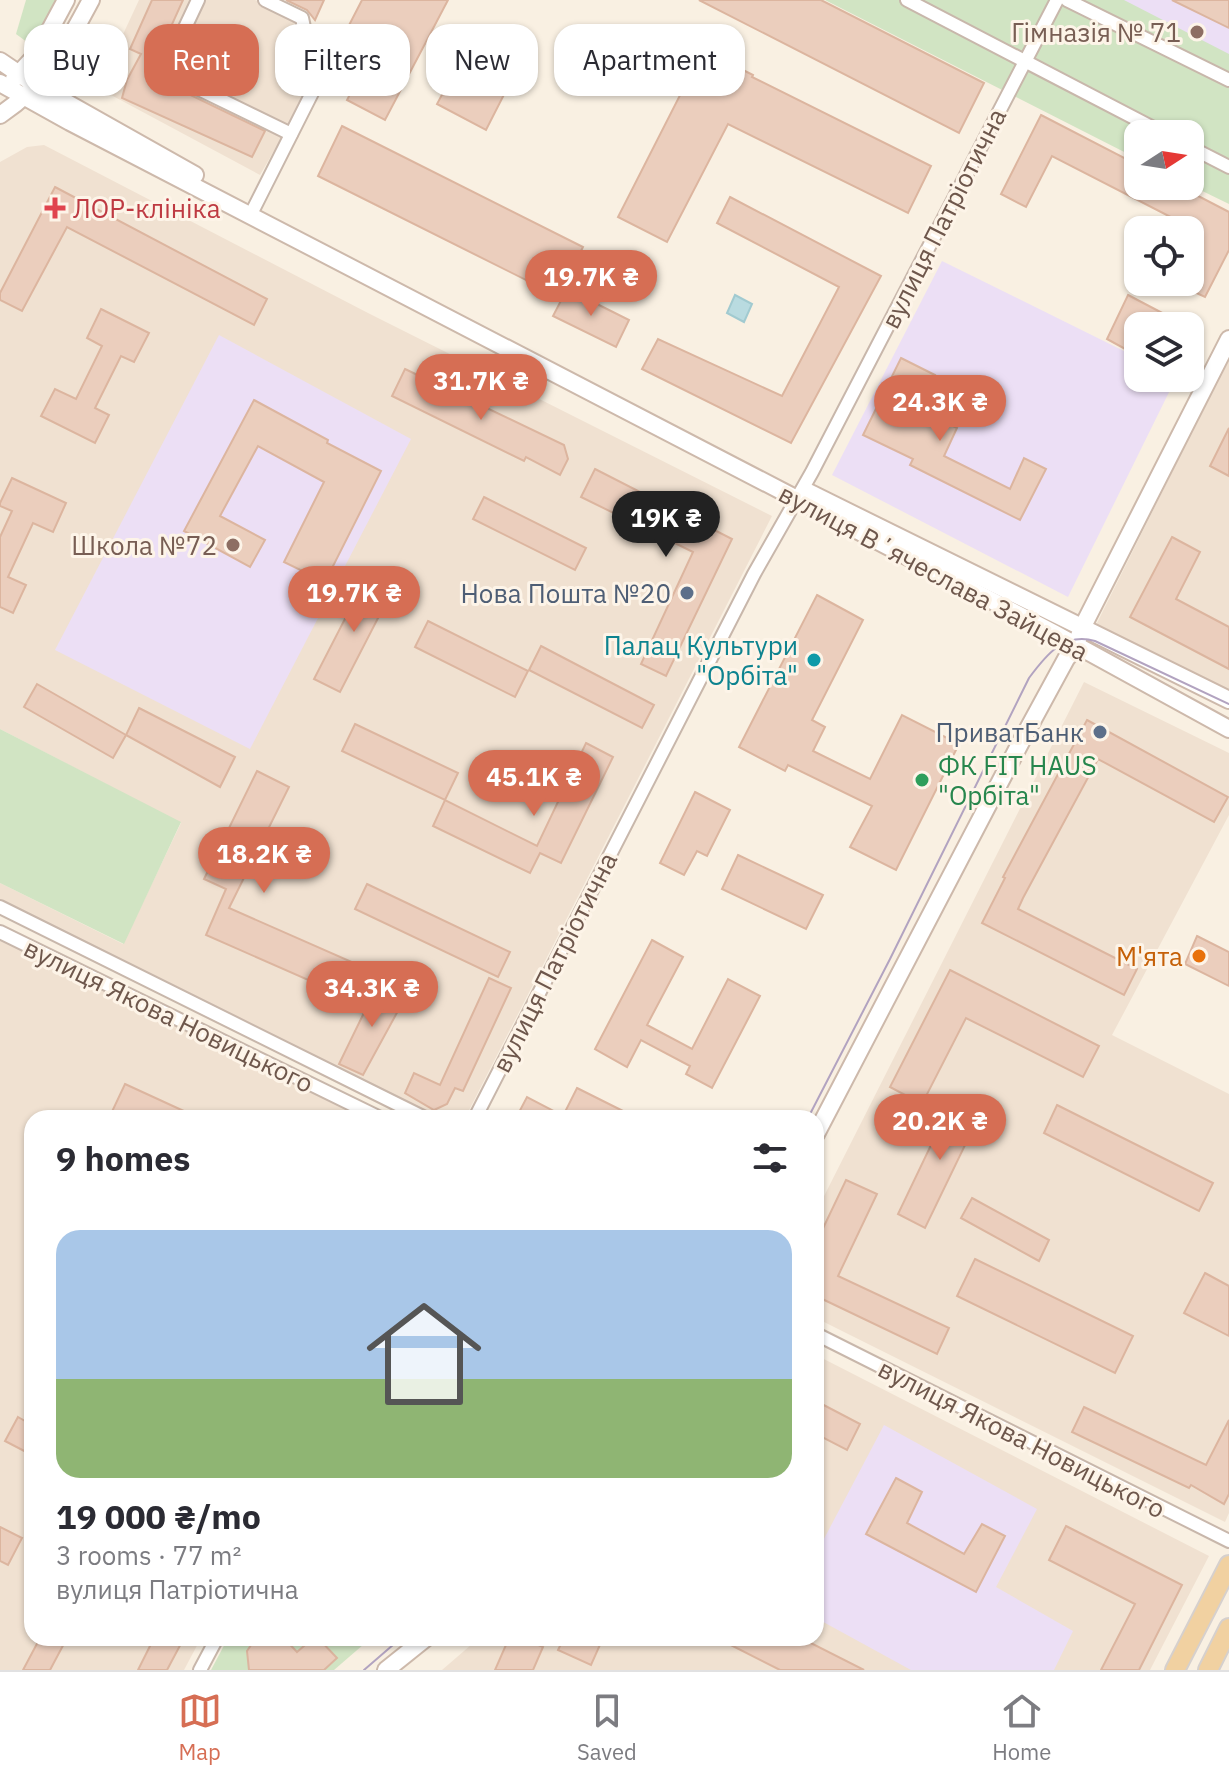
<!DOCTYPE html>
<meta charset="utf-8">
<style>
:root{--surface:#fff;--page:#f2f2f3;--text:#2b2b33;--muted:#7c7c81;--line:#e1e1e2;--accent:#d66e54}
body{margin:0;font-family:"IBM Plex Sans",sans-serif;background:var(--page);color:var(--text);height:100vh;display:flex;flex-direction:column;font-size:30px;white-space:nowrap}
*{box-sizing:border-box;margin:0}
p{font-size:26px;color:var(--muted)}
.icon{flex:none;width:44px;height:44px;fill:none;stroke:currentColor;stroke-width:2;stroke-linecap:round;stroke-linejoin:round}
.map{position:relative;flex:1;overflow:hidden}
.side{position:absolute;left:24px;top:1110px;width:800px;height:536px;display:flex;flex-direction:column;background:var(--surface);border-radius:24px;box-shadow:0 2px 6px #0004}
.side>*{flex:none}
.top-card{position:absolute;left:24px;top:24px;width:800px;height:72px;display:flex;gap:16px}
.needle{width:52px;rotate:78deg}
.fabs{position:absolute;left:1124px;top:120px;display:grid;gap:16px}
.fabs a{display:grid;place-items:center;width:80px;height:80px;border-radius:16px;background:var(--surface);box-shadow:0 2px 6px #0004;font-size:40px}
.price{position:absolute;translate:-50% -68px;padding:0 18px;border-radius:28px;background:var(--accent);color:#fff;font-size:26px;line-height:52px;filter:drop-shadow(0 2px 4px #0008)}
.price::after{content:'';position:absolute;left:50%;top:48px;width:24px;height:18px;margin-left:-12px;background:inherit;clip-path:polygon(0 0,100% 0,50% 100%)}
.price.active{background:#222;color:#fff}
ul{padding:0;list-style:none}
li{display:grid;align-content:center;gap:16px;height:424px;padding:0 32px}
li+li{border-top:2px solid var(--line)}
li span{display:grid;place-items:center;height:248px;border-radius:24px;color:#555}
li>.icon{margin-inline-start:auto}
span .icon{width:144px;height:144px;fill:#fffc;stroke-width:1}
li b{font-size:34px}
h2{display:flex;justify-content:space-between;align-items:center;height:96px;padding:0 32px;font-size:34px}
.chip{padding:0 28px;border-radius:24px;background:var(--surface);box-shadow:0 2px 6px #0004;font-size:28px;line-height:72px}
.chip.active{background:var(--accent);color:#fff}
.tabs{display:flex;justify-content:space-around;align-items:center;height:112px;border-top:2px solid var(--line);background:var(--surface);font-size:22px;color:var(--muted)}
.tabs a{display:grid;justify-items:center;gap:4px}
.tabs .active{color:var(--accent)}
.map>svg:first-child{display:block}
</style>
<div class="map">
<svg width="1229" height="1670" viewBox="0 0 1229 1670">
<rect width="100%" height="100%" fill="#f9f0e2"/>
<g fill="#f0e1d1">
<polygon points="139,0 255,0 298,20 312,85 260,175 98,88"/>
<polygon points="44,145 368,313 772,516 465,1118 435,1118 0,902 0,883 123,944 181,823 0,729 0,162 27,147"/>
<polygon points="1229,358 1229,691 1095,627"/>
<polygon points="1084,682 1229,753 1229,815 1112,1035 1229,1094 1229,1513 1225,1522 816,1318 816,1212"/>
<polygon points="0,936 374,1118 32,1118 32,1638 201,1638 184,1670 0,1670"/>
<polygon points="816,1355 1209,1556 1150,1670 442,1670 479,1638 816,1638"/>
</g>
<g fill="#ecdff5">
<polygon points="1102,0 1229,0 1229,64"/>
<polygon points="942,261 1138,358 1138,378 1176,378 1068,597 832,475"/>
<polygon points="219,335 411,439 250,749 55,650"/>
<polygon points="884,1425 1037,1509 996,1587 1073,1631 1054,1670 911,1670 816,1618 816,1554"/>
</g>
<g fill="#d1e4c3">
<polygon points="26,0 60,0 35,48 16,34"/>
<polygon points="825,0 1124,0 1229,54 1229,204 1190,185 1190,134 1138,134 1138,159"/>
<polygon points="0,729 181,822 124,944 0,883"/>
<polygon points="228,1638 371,1638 334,1670 211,1670"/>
</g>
<polygon fill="#b9dbe0" stroke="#a1cad0" stroke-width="2" points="735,295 752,304 744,322 727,313"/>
<g fill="#ebcebd" stroke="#dcb59f" stroke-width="2">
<polygon points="152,0 183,0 149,75 265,131 252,157 122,98 127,80 141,54 130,49"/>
<polygon points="286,0 324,0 315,20 307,10"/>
<polygon points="362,0 448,0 385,120 347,100 358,79 329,64"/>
<polygon points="699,0 821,0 984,83 959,133"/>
<polygon points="1172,0 1229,0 1229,28"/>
<polygon points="468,46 516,71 486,130 437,104"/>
<polygon points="703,50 753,75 752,77 931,166 908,213 728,124 667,242 618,217"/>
<polygon points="1041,115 1138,165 1138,186 1179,186 1229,212 1229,250 1205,297 1190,290 1190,246 1198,231 1052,156 1026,207 1001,194"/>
<polygon points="342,126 583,247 558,296 318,176"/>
<polygon points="55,187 267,299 254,325 67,227 22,311 0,300 0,293"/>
<polygon points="730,197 881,276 791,443 642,369 658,339 782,396 839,287 717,223"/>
<polygon points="567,289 629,320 616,347 553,316"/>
<polygon points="1128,295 1187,326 1138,326 1138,356 1107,339"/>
<polygon points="101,309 149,333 134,362 121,356 95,408 109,415 95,443 41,416 55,389 76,399 102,346 87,338"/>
<polygon points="901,358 935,375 918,409 957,428 944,456 1010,489 1024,458 1046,469 1020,520 910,465 913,459 863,435"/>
<polygon points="405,369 564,445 568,459 560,475 526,457 524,461 392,396"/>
<polygon points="254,400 328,440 327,443 381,471 325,582 284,562 324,482 258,446 220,516 265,540 250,567 184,531"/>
<polygon points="1229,428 1229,476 1210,466"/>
<polygon points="595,469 732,539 666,676 641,664 693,552 581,497"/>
<polygon points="12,478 66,503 53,532 33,523 8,577 26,585 13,613 0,607 0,537 12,511 0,506 0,503"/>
<polygon points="484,497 586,548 575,570 473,519"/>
<polygon points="1172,537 1200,552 1176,599 1229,627 1229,669 1130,617"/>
<polygon points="367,576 393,589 340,692 314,679"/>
<polygon points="817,595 863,620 812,720 825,727 813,751 870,779 902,715 959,744 896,870 850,847 872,806 788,765 785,771 739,747"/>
<polygon points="428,621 528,671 515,697 415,647"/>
<polygon points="541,646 654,705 642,728 529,670"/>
<polygon points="37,684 126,735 113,758 24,707"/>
<polygon points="139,708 235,757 220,787 126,735"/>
<polygon points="1087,720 1228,797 1214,822 1098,759 1023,898 1018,909 1137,969 1124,995 982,923 1005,878 1003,877"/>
<polygon points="355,724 458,773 445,800 342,751"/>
<polygon points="586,743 613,757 561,863 540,853 530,873 433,826 445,800 537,846"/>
<polygon points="257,771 289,787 229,908 354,963 340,994 206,935 226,889 204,879"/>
<polygon points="695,792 730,810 707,856 697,851 684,875 660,863"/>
<polygon points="738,855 823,895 806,929 722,889"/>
<polygon points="367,884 510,952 498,977 355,909"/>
<polygon points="1197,936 1229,952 1229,986 1185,964"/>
<polygon points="652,940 683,957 647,1025 692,1049 728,979 760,996 712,1088 686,1074 690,1066 641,1040 627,1067 595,1049"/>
<polygon points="950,970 1099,1046 1083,1077 966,1018 922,1104 890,1087"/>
<polygon points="489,978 511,988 463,1091 455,1088 447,1104 434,1110 405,1093 414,1073 440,1085"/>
<polygon points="378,984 405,998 363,1075 339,1064"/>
<polygon points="125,1084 199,1118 109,1118"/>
<polygon points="577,1088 637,1118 516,1118 527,1097 563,1116"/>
<polygon points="954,1097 982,1110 925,1228 898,1214"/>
<polygon points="1057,1105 1213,1183 1199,1211 1044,1133"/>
<polygon points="846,1180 877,1194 838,1276 949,1328 937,1354 816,1296 816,1243"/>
<polygon points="972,1198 1049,1240 1039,1261 961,1218"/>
<polygon points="975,1259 1133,1336 1115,1373 957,1296"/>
<polygon points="1205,1273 1229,1286 1229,1336 1184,1313"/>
<polygon points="816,1401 860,1424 847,1450 816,1434"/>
<polygon points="1084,1407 1206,1465 1229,1420 1229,1494 1224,1504 1191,1485 1189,1488 1072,1432"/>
<polygon points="18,1417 32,1425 32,1455 5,1441"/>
<polygon points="896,1478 922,1492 907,1523 964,1554 982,1524 1005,1536 976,1592 866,1534"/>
<polygon points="1066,1526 1182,1585 1139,1670 1101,1670 1135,1604 1049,1560"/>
<polygon points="0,1527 22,1538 8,1565 0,1561"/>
<polygon points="40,1638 67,1638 50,1670 23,1670"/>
<polygon points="154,1638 184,1638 167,1670 138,1670"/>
<polygon points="256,1638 284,1638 297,1652 313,1638 318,1638 337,1658 324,1670 249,1670 247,1651"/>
<polygon points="509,1638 522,1638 543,1647 533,1670 495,1670"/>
<polygon points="564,1638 603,1638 591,1665 558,1650"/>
<polygon points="717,1638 801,1638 864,1670 780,1670"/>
</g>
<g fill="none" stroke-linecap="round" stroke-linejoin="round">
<defs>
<g id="street">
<polyline points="198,0 164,72 291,134"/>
<polyline points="907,0 1165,134"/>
<polyline points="1067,0 1229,80"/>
<polyline points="1190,147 1229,167"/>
<polyline points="254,208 316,85 302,18 265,0"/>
<polyline points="0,907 425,1118"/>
<polyline points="0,932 380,1118"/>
<polyline points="475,1118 754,574 812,472 1057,0"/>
<polyline points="816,1334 1229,1541"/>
<polyline points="200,1670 217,1638"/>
</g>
<g id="secondary">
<polyline points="0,61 37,86 195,175"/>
<polyline points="14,79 37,54 66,0"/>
<polyline points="0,83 70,122 797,499 1054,633 1229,729"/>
<path d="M0 115C49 82 64 50 91 0"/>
<polyline points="806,491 1229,700"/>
<polyline points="816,1134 1023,738 1066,659 1075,647 1082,628 1229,339"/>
<polyline points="386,1670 426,1638"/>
</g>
<g id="primary">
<polyline points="1175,1670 1229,1565"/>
<polyline points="1208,1670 1229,1628"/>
</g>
</defs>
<use href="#street" stroke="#c8b7ab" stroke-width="16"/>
<use href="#secondary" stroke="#cdb9ab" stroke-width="20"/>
<use href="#primary" stroke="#d6d0cd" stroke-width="22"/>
<use href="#street" stroke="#fff" stroke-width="12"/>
<use href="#secondary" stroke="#fff" stroke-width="16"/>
<use href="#primary" stroke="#f1d1a1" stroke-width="18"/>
<g stroke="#b2a3c0" stroke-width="2">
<path d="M808 1118 890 959 1029 678C1046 655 1064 632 1095 641L1229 704"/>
<polyline points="364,1670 401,1638"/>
</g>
</g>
<g fill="#8d6e63" stroke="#fdf4e8" stroke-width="3">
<circle cx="1197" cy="32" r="8"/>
<circle cx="233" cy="545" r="8"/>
</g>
<path fill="#e0444e" stroke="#fdf4e8" stroke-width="3" d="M51 196h8v8h8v8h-8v8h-8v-8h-8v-8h8z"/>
<g fill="#5c6f8a" stroke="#fdf4e8" stroke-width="3">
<circle cx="687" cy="593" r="8"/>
<circle cx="1100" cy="732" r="8"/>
</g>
<circle fill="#0f9aa8" stroke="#fdf4e8" stroke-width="3" cx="814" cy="660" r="8"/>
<circle fill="#2e9e5b" stroke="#fdf4e8" stroke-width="3" cx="922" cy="780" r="8"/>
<circle fill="#e8710a" stroke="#fdf4e8" stroke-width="3" cx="1199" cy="956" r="8"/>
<g text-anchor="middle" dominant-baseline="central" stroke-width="6" stroke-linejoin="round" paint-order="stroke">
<g font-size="26" fill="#785e54" stroke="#fdf4e8" text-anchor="end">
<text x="1181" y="32">Гімназія № 71</text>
<text x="217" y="545">Школа №72</text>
</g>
<g font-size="26" fill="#be3a42" stroke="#fdf4e8" text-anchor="start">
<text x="73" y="208">ЛОР-клініка</text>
</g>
<g font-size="26" fill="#6e574c" stroke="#fdf4e8">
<text transform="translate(943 218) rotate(-63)">вулиця Патріотична</text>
<text transform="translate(934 572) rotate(28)">вулиця Вʼячеслава Зайцева</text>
<text transform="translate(554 962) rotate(-63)">вулиця Патріотична</text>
<text transform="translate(169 1015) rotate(26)">вулиця Якова Новицького</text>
<text transform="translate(1022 1438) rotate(27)">вулиця Якова Новицького</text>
</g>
<g font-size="26" fill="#4e5e75" stroke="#fdf4e8" text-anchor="end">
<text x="671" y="593">Нова Пошта №20</text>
<text x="1084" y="732">ПриватБанк</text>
</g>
<g font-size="26" fill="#0d838f" stroke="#fdf4e8" text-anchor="end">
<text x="798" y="645">Палац Культури<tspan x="798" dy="30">"Орбіта"</tspan></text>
</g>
<g font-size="26" fill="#27864d" stroke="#fdf4e8" text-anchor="start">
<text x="938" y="765">ФК FIT HAUS<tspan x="938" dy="30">"Орбіта"</tspan></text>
</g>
<g font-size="26" fill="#c56008" stroke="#fdf4e8" text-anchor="end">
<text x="1183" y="956">М'ята</text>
</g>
</g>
</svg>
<div class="fabs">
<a><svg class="needle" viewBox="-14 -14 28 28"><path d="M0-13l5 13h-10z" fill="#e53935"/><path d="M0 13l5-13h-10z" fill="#7c7c81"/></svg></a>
<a><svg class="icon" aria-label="locate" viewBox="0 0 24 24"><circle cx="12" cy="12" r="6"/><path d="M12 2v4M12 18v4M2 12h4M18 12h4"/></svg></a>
<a><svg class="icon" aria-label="layers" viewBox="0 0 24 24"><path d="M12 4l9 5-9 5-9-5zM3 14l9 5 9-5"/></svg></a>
</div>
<b class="price" style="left:591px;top:318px">19.7K ₴</b>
<b class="price" style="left:481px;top:422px">31.7K ₴</b>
<b class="price" style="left:940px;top:443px">24.3K ₴</b>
<b class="price active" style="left:666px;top:559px">19K ₴</b>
<b class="price" style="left:354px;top:634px">19.7K ₴</b>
<b class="price" style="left:534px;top:818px">45.1K ₴</b>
<b class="price" style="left:264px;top:895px">18.2K ₴</b>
<b class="price" style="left:372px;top:1029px">34.3K ₴</b>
<b class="price" style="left:940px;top:1162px">20.2K ₴</b>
<div class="top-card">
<a class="chip">Buy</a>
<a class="chip active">Rent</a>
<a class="chip">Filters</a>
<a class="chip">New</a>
<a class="chip">Apartment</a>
</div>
<section class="side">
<h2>9 homes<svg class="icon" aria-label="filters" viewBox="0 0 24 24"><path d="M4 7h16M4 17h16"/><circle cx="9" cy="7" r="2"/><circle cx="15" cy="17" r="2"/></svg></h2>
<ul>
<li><span style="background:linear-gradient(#a9c7e8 60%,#8fb573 0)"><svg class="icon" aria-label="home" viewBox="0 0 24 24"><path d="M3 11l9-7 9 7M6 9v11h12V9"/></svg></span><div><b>19 000 ₴/mo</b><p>3 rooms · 77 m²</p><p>вулиця Патріотична</p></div></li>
</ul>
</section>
</div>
<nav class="tabs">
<a class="active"><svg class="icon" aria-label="map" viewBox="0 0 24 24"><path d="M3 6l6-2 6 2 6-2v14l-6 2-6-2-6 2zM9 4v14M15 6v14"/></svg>Map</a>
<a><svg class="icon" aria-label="saved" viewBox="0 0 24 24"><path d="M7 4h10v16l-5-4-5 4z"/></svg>Saved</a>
<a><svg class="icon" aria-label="home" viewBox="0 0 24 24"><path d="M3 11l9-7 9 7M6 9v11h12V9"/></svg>Home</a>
</nav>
